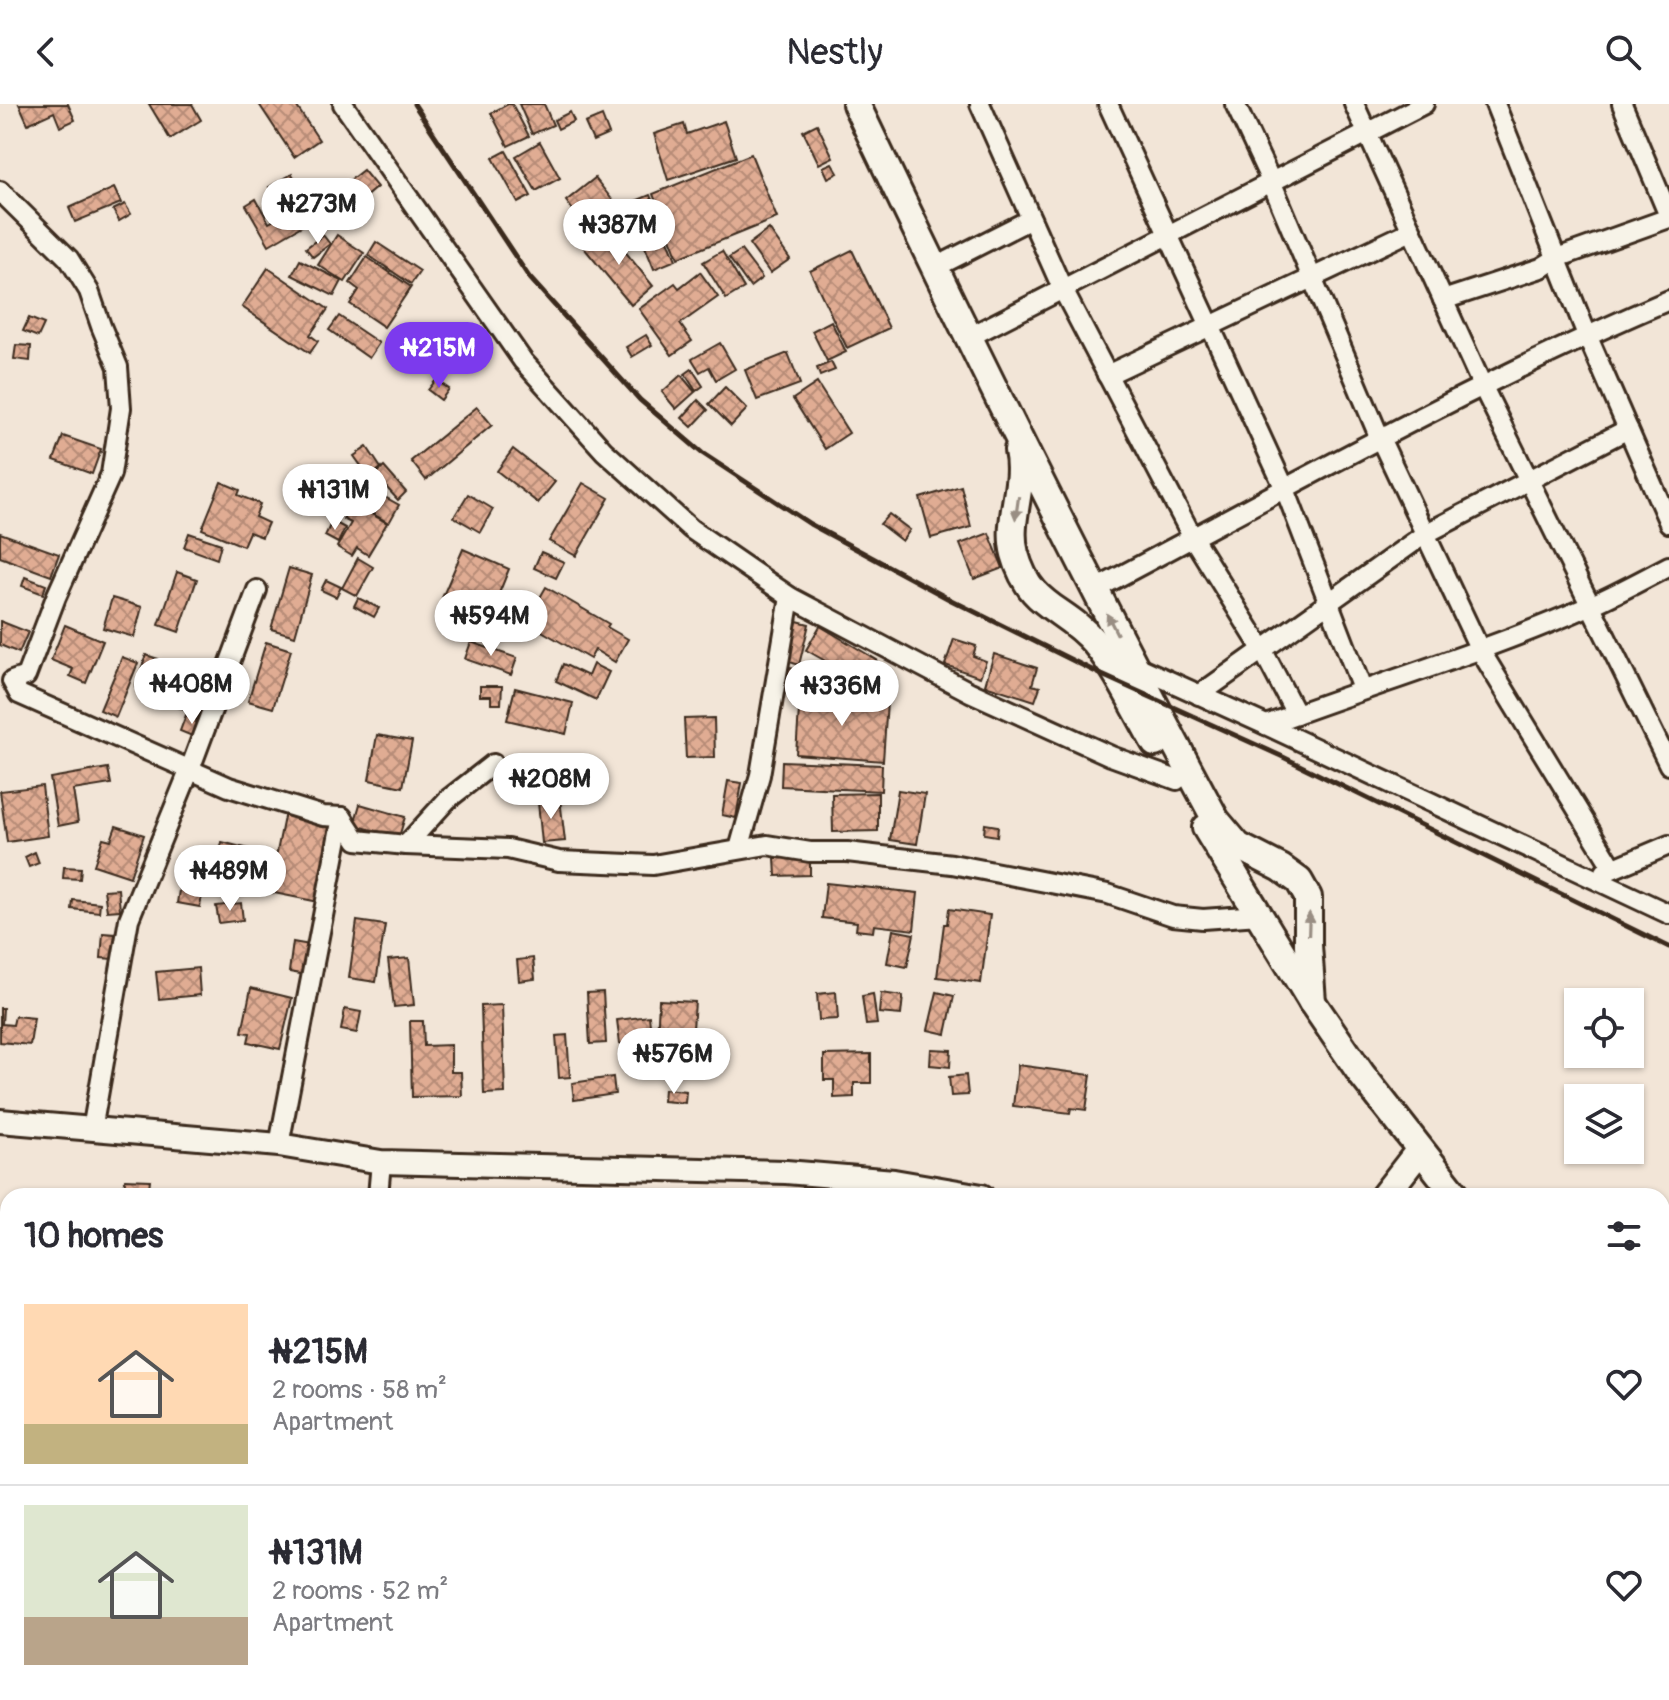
<!DOCTYPE html>
<meta charset="utf-8">
<style>
:root{--surface:#fff;--page:#f7f7f7;--text:#2b2b33;--muted:#7c7c81;--line:#e1e1e2;--accent:#7c3aed}
body{margin:0;font-family:Pangolin,sans-serif;background:var(--page);color:var(--text);height:100vh;display:flex;flex-direction:column;font-size:30px;white-space:nowrap}
*{box-sizing:border-box;margin:0}
p{font-size:26px;color:var(--muted)}
.icon{flex:none;width:44px;height:44px;fill:none;stroke:currentColor;stroke-width:2;stroke-linecap:round;stroke-linejoin:round}
.map{position:relative;flex:1;overflow:hidden}
.panel{position:absolute;left:0px;top:1084px;width:1670px;height:512px;display:flex;flex-direction:column;background:var(--surface);border-radius:24px 24px 0 0;box-shadow:0 2px 6px #0004}
.panel>*{flex:none}
.tools{position:absolute;left:1564px;top:884px;display:grid;gap:16px}
.tools a{display:grid;place-items:center;width:80px;height:80px;border-radius:0px;background:var(--surface);box-shadow:0 2px 6px #0004;font-size:40px}
.price{position:absolute;translate:-50% -68px;padding:0 18px;border-radius:28px;background:#fff;color:#222;font-size:26px;line-height:52px;filter:drop-shadow(0 2px 4px #0008)}
.price::after{content:'';position:absolute;left:50%;top:48px;width:24px;height:18px;margin-left:-12px;background:inherit;clip-path:polygon(0 0,100% 0,50% 100%)}
.price.selected{background:var(--accent);color:#fff}
ul{padding:0;list-style:none}
li{display:flex;align-items:center;gap:24px;height:200px;padding:0 24px}
li+li{border-top:2px solid var(--line)}
li span{display:grid;place-items:center;flex:none;width:224px;height:160px;border-radius:0px;color:#555}
li>.icon{margin-inline-start:auto}
span .icon{width:96px;height:96px;fill:#fffc;stroke-width:1}
li b{font-size:34px}
h2{display:flex;justify-content:space-between;align-items:center;height:96px;padding:0 24px;font-size:34px}
header{display:flex;justify-content:space-between;align-items:center;height:104px;padding:0 24px;background:var(--surface);font-size:36px;font-weight:600}
.map>svg:first-child{display:block}
</style>
<header><svg class="icon" aria-label="back" viewBox="0 0 24 24"><path d="M15 5l-7 7 7 7"/></svg>Nestly<svg class="icon" aria-label="search" viewBox="0 0 24 24"><circle cx="10" cy="10" r="6"/><path d="M15 15l6 6"/></svg></header>
<div class="map">
<svg width="1669" height="1596" viewBox="0 0 1669 1596">
<defs>
<pattern id="building-cross-hatch" width="8" height="8" patternUnits="userSpaceOnUse" patternTransform="scale(2)"><rect width="8" height="8" fill="#e0ac93"/><path d="M0 0l8 8M0 8l8-8" fill="none" stroke="#b78c77"/></pattern>
</defs>
<rect width="100%" height="100%" fill="#f2e5d7"/>
<filter id="ink" filterUnits="userSpaceOnUse"><feTurbulence type="fractalNoise" baseFrequency=".0125" numOctaves="2"/><feDisplacementMap in="SourceGraphic" scale="16" xChannelSelector="R" yChannelSelector="G"/><feConvolveMatrix kernelMatrix="1 2 1 2 8 2 1 2 1" color-interpolation-filters="sRGB"/></filter>
<g filter="url(#ink)">
<g fill="url(#building-cross-hatch)" stroke="#3b2a1e" stroke-width="2">
<polygon points="19,0 68,0 75,16 60,23 54,8 28,20"/>
<polygon points="149,0 192,0 201,16 170,35"/>
<polygon points="259,0 295,0 319,36 294,53"/>
<polygon points="508,0 512,0 529,32 508,42 491,9"/>
<polygon points="519,0 544,0 553,21 532,30"/>
<polygon points="570,8 574,17 558,25 554,16"/>
<polygon points="602,12 609,30 593,37 585,19"/>
<polygon points="724,17 736,53 668,76 654,30 684,20 687,30"/>
<polygon points="817,20 833,53 819,60 803,27"/>
<polygon points="540,38 560,74 536,87 516,52"/>
<polygon points="506,47 531,92 518,99 493,54"/>
<polygon points="751,50 777,114 678,154 653,90"/>
<polygon points="832,59 838,69 828,74 823,63"/>
<polygon points="363,66 377,83 341,113 326,95"/>
<polygon points="292,70 317,113 269,141 246,101 256,95 269,119 285,110 269,83"/>
<polygon points="595,74 621,107 591,130 566,97"/>
<polygon points="114,84 121,99 75,118 69,104"/>
<polygon points="650,91 676,156 654,165 628,100"/>
<polygon points="125,100 131,110 119,117 113,106"/>
<polygon points="607,125 653,182 631,201 584,144"/>
<polygon points="769,125 790,155 770,169 749,140"/>
<polygon points="323,131 330,140 313,153 306,144"/>
<polygon points="337,131 364,149 345,178 318,161"/>
<polygon points="376,138 420,167 411,180 368,151"/>
<polygon points="741,146 762,174 750,183 729,154"/>
<polygon points="852,146 889,224 847,244 810,167"/>
<polygon points="722,147 744,184 726,195 703,158"/>
<polygon points="367,153 411,183 384,223 350,200 359,186 350,179"/>
<polygon points="300,156 342,177 334,192 292,171"/>
<polygon points="268,164 328,205 310,231 318,237 310,249 242,203"/>
<polygon points="700,168 718,193 680,220 692,237 672,251 639,205 675,179 679,184"/>
<polygon points="339,212 379,239 369,254 329,226"/>
<polygon points="29,214 44,220 38,233 23,227"/>
<polygon points="831,217 846,248 827,257 812,227"/>
<polygon points="646,231 652,241 632,253 626,243"/>
<polygon points="720,239 735,265 716,276 709,263 700,268 692,255"/>
<polygon points="16,241 31,242 30,257 14,255"/>
<polygon points="788,249 800,280 757,296 745,266"/>
<polygon points="831,258 835,266 820,272 817,264"/>
<polygon points="692,265 703,282 696,287 685,270"/>
<polygon points="681,271 695,288 676,305 662,288"/>
<polygon points="436,276 449,285 441,296 428,286"/>
<polygon points="817,279 849,329 825,345 793,295"/>
<polygon points="725,283 747,305 731,322 709,300"/>
<polygon points="698,296 708,306 692,323 682,314"/>
<polygon points="477,303 492,321 426,376 411,357"/>
<polygon points="63,332 101,345 92,370 54,356"/>
<polygon points="367,343 381,364 369,373 354,352"/>
<polygon points="513,345 555,378 538,399 497,367"/>
<polygon points="384,363 406,388 398,396 375,371"/>
<polygon points="221,378 240,386 238,391 260,400 255,413 268,419 262,433 249,428 243,442 202,425"/>
<polygon points="583,379 609,394 576,452 549,437"/>
<polygon points="961,382 971,423 931,434 920,394"/>
<polygon points="468,390 493,405 480,428 454,413"/>
<polygon points="383,392 399,401 389,419 373,410"/>
<polygon points="352,399 387,419 368,451 357,444 352,452 337,443 351,419 343,415"/>
<polygon points="889,410 910,426 902,437 880,420"/>
<polygon points="332,417 345,424 338,439 325,432"/>
<polygon points="0,429 59,450 51,472 0,453"/>
<polygon points="189,429 221,440 217,455 184,443"/>
<polygon points="989,429 1003,464 974,475 960,440"/>
<polygon points="463,445 509,465 489,514 442,494"/>
<polygon points="541,448 564,458 556,474 534,464"/>
<polygon points="358,454 373,463 357,492 342,484"/>
<polygon points="289,464 312,471 295,532 271,525"/>
<polygon points="177,468 197,475 179,528 159,521"/>
<polygon points="25,473 46,481 43,490 22,482"/>
<polygon points="326,476 341,483 336,493 321,486"/>
<polygon points="546,483 609,520 607,523 628,535 615,558 595,546 590,555 526,518"/>
<polygon points="112,494 142,503 134,533 103,524"/>
<polygon points="358,494 379,504 374,513 354,502"/>
<polygon points="0,517 28,528 19,549 0,541"/>
<polygon points="797,517 809,520 799,561 787,557"/>
<polygon points="65,521 103,537 86,579 70,572 73,565 51,556"/>
<polygon points="820,522 877,556 864,579 806,546"/>
<polygon points="954,535 976,542 973,552 986,557 980,573 945,561"/>
<polygon points="266,538 291,546 273,604 248,597"/>
<polygon points="471,538 517,554 511,571 465,555"/>
<polygon points="994,550 1037,564 1032,581 1040,583 1035,597 985,581"/>
<polygon points="146,551 158,555 147,587 135,583"/>
<polygon points="122,553 138,559 116,613 100,606"/>
<polygon points="563,560 588,572 593,560 609,568 596,596 556,577"/>
<polygon points="181,561 211,569 201,609 170,601"/>
<polygon points="784,563 796,565 794,577 782,575"/>
<polygon points="874,573 891,575 888,597 871,594"/>
<polygon points="480,582 502,582 501,600 491,600 491,592 480,592"/>
<polygon points="515,584 573,599 566,630 507,616"/>
<polygon points="800,591 887,598 883,657 796,650"/>
<polygon points="186,611 204,618 197,634 180,627"/>
<polygon points="714,614 715,653 686,654 684,615"/>
<polygon points="377,631 412,637 403,683 369,676"/>
<polygon points="782,657 882,661 881,687 781,682"/>
<polygon points="108,664 111,680 73,686 78,718 58,722 50,674"/>
<polygon points="728,677 742,679 736,714 722,711"/>
<polygon points="42,682 48,732 7,738 0,687"/>
<polygon points="898,686 925,690 917,740 890,736"/>
<polygon points="878,689 878,727 833,728 832,690"/>
<polygon points="560,695 565,737 542,739 538,698"/>
<polygon points="360,700 405,713 399,733 354,721"/>
<polygon points="285,708 333,718 319,798 269,788"/>
<polygon points="985,720 998,722 997,732 984,730"/>
<polygon points="116,722 144,731 130,773 94,761 103,734 111,736"/>
<polygon points="222,738 253,746 244,787 212,780"/>
<polygon points="35,748 39,759 29,763 25,753"/>
<polygon points="775,754 810,754 810,771 776,772"/>
<polygon points="184,755 207,759 200,803 177,799"/>
<polygon points="64,763 81,764 80,775 63,774"/>
<polygon points="826,779 918,789 914,826 874,821 873,828 856,826 857,818 822,814"/>
<polygon points="118,785 120,806 107,807 104,786"/>
<polygon points="73,796 100,799 99,808 72,805"/>
<polygon points="241,799 243,816 219,819 216,802"/>
<polygon points="949,805 990,811 981,879 937,873 944,820 947,820"/>
<polygon points="357,817 385,821 376,878 349,874"/>
<polygon points="893,826 914,830 907,863 887,859"/>
<polygon points="103,829 115,830 113,855 101,854"/>
<polygon points="293,838 310,841 306,871 289,868"/>
<polygon points="409,854 414,901 394,903 388,856"/>
<polygon points="533,854 535,875 519,877 517,856"/>
<polygon points="198,864 200,891 159,895 156,868"/>
<polygon points="251,884 292,894 280,945 248,938 250,929 242,928"/>
<polygon points="603,888 606,939 590,940 587,889"/>
<polygon points="836,888 838,915 819,916 817,890"/>
<polygon points="937,888 954,892 946,930 928,926"/>
<polygon points="881,889 903,892 901,911 879,909"/>
<polygon points="873,890 877,920 866,921 862,892"/>
<polygon points="659,896 695,898 692,938 657,936"/>
<polygon points="502,901 505,989 484,990 481,902"/>
<polygon points="0,904 3,904 2,920 13,921 15,912 34,914 30,941 0,938"/>
<polygon points="345,905 361,908 357,929 341,926"/>
<polygon points="649,912 652,937 620,940 617,916"/>
<polygon points="410,917 423,917 424,942 451,941 451,968 461,968 462,992 412,993"/>
<polygon points="567,931 570,973 559,974 556,932"/>
<polygon points="931,945 951,946 950,963 930,961"/>
<polygon points="871,950 871,979 854,979 854,993 834,994 834,976 824,976 824,951"/>
<polygon points="1018,961 1091,971 1086,1006 1071,1004 1070,1009 1013,1002"/>
<polygon points="966,971 968,991 951,992 949,973"/>
<polygon points="613,973 615,990 574,996 572,979"/>
<polygon points="664,985 686,987 685,999 663,997"/>
<polygon points="125,1075 150,1076 148,1092 124,1092"/>
<polygon points="412,1588 446,1588 444,1596"/>
<polygon points="486,1588 529,1588 536,1592 534,1596 496,1596 485,1590"/>
<polygon points="849,1588 850,1596 821,1596 821,1590"/>
<rect x="774" y="1591" width="17" height="5"/>
</g>
<g fill="none" stroke-linecap="round" stroke-linejoin="round">
<defs>
<g id="minor">
<polyline points="343,0 523,257 604,347 691,425 790,493 970,588 1111,652 1177,676"/>
<polyline points="980,0 1063,186 1193,434 1262,545 1296,610"/>
<polyline points="1108,0 1285,385 1362,585"/>
<polyline points="1235,0 1271,77 1379,332 1480,546 1613,764"/>
<polyline points="1354,0 1482,281 1669,661"/>
<polyline points="1495,0 1587,231 1669,419"/>
<polyline points="1622,0 1669,112"/>
<polyline points="0,87 69,155 89,187 101,222 118,263 121,304 111,370 56,493 26,572 12,577 19,590 229,683 323,712 342,713 357,736 406,741 447,696 493,660"/>
<polyline points="934,164 1031,115"/>
<polyline points="1443,196 1541,164 1557,154 1669,114"/>
<polyline points="967,234 1424,0"/>
<polyline points="1107,271 1411,127"/>
<path d="M1094 486C1284 386 1471 280 1669 196"/>
<path d="M1132 560 1266 621C1373 581 1482 549 1587 503 1615 491 1642 476 1669 462"/>
<polyline points="1199,591 1425,430 1628,325"/>
<polyline points="1266,621 1669,810"/>
<polyline points="406,741 508,745 559,757 653,761 767,741 810,748 847,748 952,760 1108,790 1173,812 1203,815 1259,811"/>
<polyline points="739,745 760,671 790,493"/>
<polyline points="1605,768 1669,741"/>
<polyline points="92,1026 129,815 190,665 257,486"/>
<polyline points="279,1041 342,713"/>
<polyline points="378,1092 381,1058"/>
<polyline points="1662,1570 1669,1572"/>
<polyline points="303,1596 305,1588"/>
<polyline points="460,1596 461,1588"/>
<polyline points="888,1596 888,1588"/>
<polyline points="1215,1596 1215,1588"/>
</g>
<polyline id="major" points="0,1017 279,1041 381,1058 786,1068 894,1077 982,1092"/>
<g id="highway">
<path d="M856 0C971 241 1089 481 1216 716L1238 742 1281 764 1299 777 1308 793V841L1312 898"/>
<path d="M1018 346C1026 381 1006 416 1015 450 1030 505 1064 502 1095 539 1117 565 1137 608 1155 639"/>
<polyline points="1206,724 1312,898 1362,971 1457,1092"/>
<polyline points="1384,1092 1419,1047"/>
<polyline points="1662,1229 1669,1231"/>
</g>
</defs>
<use href="#minor" stroke="#3b2a1e" stroke-width="24"/>
<use href="#major" stroke="#3b2a1e" stroke-width="28"/>
<use href="#highway" stroke="#3b2a1e" stroke-width="32"/>
<use href="#minor" stroke="#f7f3e8" stroke-width="18"/>
<use href="#major" stroke="#f7f3e8" stroke-width="22"/>
<use href="#highway" stroke="#f7f3e8" stroke-width="26"/>
<polyline stroke="#3b2a1e" stroke-width="5" points="414,0 529,173 640,296 702,349 810,420 949,495 1102,571 1281,652 1669,843"/>
</g>
<defs><path id="oneway-solid" d="M-6-.8H1V-3.2L6.5 0L1 3.2V.8H-6Z" transform="scale(2)"/></defs>
<g fill="#998e83">
<use href="#oneway-solid" transform="translate(1017 404) rotate(98)"/>
<use href="#oneway-solid" transform="translate(1112 520) rotate(-117)"/>
<use href="#oneway-solid" transform="translate(1309 820) rotate(-88)"/>
</g>
</g>
</svg>
<div class="tools">
<a><svg class="icon" aria-label="locate" viewBox="0 0 24 24"><circle cx="12" cy="12" r="6"/><path d="M12 2v4M12 18v4M2 12h4M18 12h4"/></svg></a>
<a><svg class="icon" aria-label="layers" viewBox="0 0 24 24"><path d="M12 4l9 5-9 5-9-5zM3 14l9 5 9-5"/></svg></a>
</div>
<b class="price" style="left:318px;top:142px">₦273M</b>
<b class="price" style="left:619px;top:163px">₦387M</b>
<b class="price selected" style="left:439px;top:286px">₦215M</b>
<b class="price" style="left:335px;top:428px">₦131M</b>
<b class="price" style="left:491px;top:554px">₦594M</b>
<b class="price" style="left:192px;top:622px">₦408M</b>
<b class="price" style="left:842px;top:624px">₦336M</b>
<b class="price" style="left:551px;top:717px">₦208M</b>
<b class="price" style="left:230px;top:809px">₦489M</b>
<b class="price" style="left:674px;top:992px">₦576M</b>
<section class="panel">
<h2>10 homes<svg class="icon" aria-label="filters" viewBox="0 0 24 24"><path d="M4 7h16M4 17h16"/><circle cx="9" cy="7" r="2"/><circle cx="15" cy="17" r="2"/></svg></h2>
<ul>
<li><span style="background:linear-gradient(#ffd9b3 75%,#c2b280 0)"><svg class="icon" aria-label="home" viewBox="0 0 24 24"><path d="M3 11l9-7 9 7M6 9v11h12V9"/></svg></span><div><b>₦215M</b><p>2 rooms · 58 m²</p><p>Apartment</p></div><svg class="icon" aria-label="heart" viewBox="0 0 24 24"><path d="M12 20l-8-8c-3-5 5-10 8-4 3-6 11-1 8 4z"/></svg></li>
<li><span style="background:linear-gradient(#dfe7d0 70%,#b9a48a 0)"><svg class="icon" aria-label="home" viewBox="0 0 24 24"><path d="M3 11l9-7 9 7M6 9v11h12V9"/></svg></span><div><b>₦131M</b><p>2 rooms · 52 m²</p><p>Apartment</p></div><svg class="icon" aria-label="heart" viewBox="0 0 24 24"><path d="M12 20l-8-8c-3-5 5-10 8-4 3-6 11-1 8 4z"/></svg></li>
</ul>
</section>
</div>
